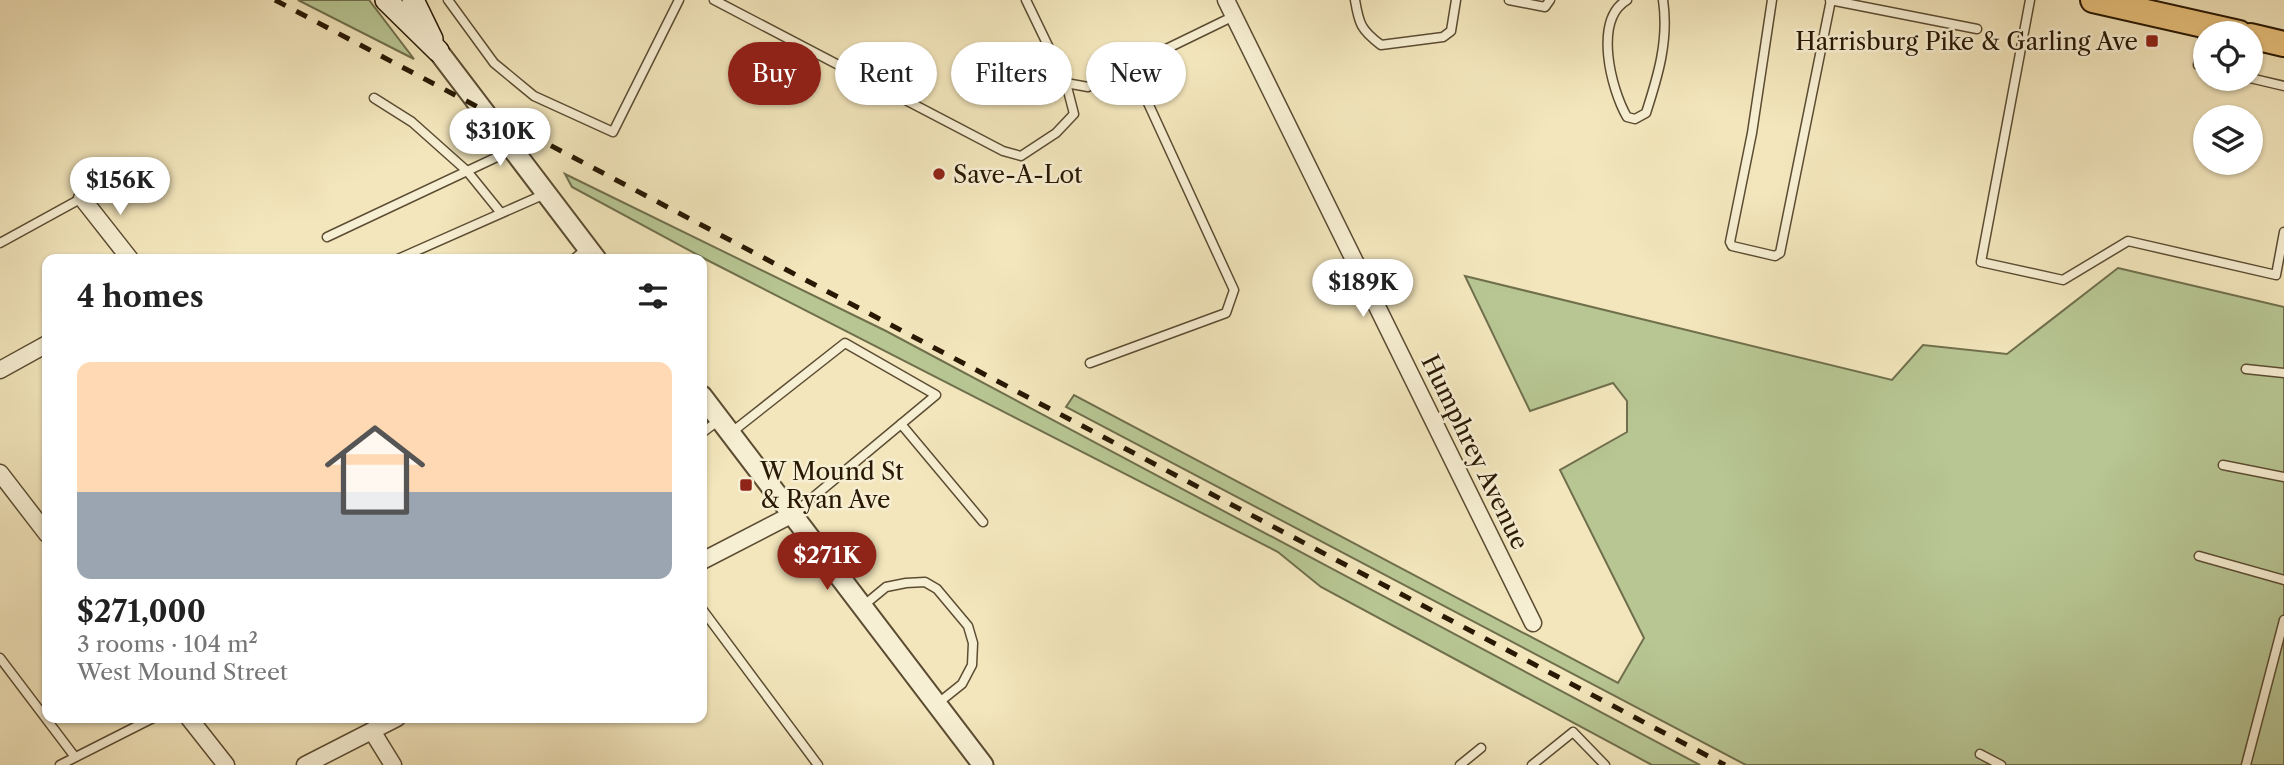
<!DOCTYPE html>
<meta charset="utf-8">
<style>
:root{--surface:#fff;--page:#f6f6f6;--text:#222;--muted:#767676;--accent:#8f2418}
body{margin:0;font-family:"Libre Caslon Text",serif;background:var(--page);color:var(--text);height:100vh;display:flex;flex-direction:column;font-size:26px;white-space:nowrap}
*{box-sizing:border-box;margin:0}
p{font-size:23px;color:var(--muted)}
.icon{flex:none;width:38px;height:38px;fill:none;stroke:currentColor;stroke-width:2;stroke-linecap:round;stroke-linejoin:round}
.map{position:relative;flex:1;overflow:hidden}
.side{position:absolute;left:42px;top:254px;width:665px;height:469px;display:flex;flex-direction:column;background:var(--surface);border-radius:14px;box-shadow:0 2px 5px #0004}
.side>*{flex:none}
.banner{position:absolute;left:728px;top:42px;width:665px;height:63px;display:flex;gap:14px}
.fabs{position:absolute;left:2193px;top:21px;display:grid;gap:14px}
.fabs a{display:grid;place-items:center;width:70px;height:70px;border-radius:50%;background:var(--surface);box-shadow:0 2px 5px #0004;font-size:35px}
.price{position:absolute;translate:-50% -60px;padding:0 16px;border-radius:24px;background:#fff;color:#222;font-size:23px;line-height:46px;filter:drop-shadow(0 2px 4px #0008)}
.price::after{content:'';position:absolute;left:50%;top:42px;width:21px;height:16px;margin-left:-10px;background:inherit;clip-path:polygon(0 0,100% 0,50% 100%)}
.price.on{background:var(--accent);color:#fff}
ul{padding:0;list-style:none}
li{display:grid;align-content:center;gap:14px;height:371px;padding:0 35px}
li span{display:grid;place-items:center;height:217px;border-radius:14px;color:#555}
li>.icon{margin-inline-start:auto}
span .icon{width:126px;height:126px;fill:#fffc;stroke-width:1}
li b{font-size:30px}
h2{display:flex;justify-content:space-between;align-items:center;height:84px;padding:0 35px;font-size:30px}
.pill{padding:0 24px;border-radius:32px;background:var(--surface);box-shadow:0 2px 5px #0004;font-size:24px;line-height:63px}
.pill.on{background:var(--accent);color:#fff}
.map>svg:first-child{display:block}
</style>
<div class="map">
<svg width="2284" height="765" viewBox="0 0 2284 765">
<rect width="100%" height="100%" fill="#f3e6bc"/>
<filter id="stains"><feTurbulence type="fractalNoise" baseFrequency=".00286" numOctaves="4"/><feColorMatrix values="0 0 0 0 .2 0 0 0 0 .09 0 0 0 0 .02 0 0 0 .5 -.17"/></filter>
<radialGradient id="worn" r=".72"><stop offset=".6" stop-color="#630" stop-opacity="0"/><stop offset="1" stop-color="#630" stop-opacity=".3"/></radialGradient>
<g fill="#b7c693" stroke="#706f4c" stroke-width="2">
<polygon points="298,0 369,0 414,59"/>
<polygon points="565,174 886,331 1700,765 1652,765 1321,587 1278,552 709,261 572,187"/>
<polygon points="2118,268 2284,307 2284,765 1746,765 1066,407 1074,395 1618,683 1644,638 1560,470 1627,432 1627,401 1613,383 1530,411 1465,276 1892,380 1923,345 2007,354"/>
</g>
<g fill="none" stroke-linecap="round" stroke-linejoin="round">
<defs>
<g id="service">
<polyline points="448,0 494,63 534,96 613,132 679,0"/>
<polyline points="714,0 1003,151 1021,156 1056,133 1074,114 1066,83"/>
<polyline points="1026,0 1066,83 1088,87 1234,16"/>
<path d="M1355 0C1359 24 1361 30 1381 45L1443 37 1451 31 1456 0"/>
<polyline points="1509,0 1545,7 1550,0"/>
<path d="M1627 0C1593 20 1611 89 1627 117L1635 119 1646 113C1658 76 1669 40 1663 0"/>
<polyline points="1772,0 1752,133 1730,242 1732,246 1775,256 1780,253 1831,0"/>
<polyline points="1830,0 1977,29"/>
<polyline points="2030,0 1981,262 2063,280 2128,241 2276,275 2284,232"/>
<polyline points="2205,67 2198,65 2205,28"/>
<polyline points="2250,78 2284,86"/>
<polyline points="374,98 412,122 467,171 501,213"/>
<polyline points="327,237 512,150"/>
<polyline points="0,243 82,198"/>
<polyline points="398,259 545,194"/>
<polyline points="574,259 587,248"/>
<polyline points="1090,363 1226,313 1234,290 1131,66"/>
<polyline points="2246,369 2284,373"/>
<polyline points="901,424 983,522"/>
<polyline points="732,432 845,343 936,395 793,514"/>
<polyline points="702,433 719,420"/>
<polyline points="2223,465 2284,477"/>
<polyline points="2199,556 2284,580"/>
<polyline points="863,606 886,587 906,583 925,582 937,589 968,626 973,643 972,665 962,684 937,704"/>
<polyline points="702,609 818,765"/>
<polyline points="0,658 75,757"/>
<polyline points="1980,754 2001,765"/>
<polyline points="60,765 153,718"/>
<polyline points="1460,765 1481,748"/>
<polyline points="1532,765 1573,732 1605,765"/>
<polyline points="2246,765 2284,620"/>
</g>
<g id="minor">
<polyline points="1226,0 1533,623"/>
<polyline points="82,198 130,259"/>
<polyline points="0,370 47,344"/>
<polyline points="0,473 47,534"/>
<polyline points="702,561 793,514"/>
<polyline points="189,718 226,765"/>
<polyline points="372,731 393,765"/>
<polyline points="305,765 397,718"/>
</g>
<g id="tertiary">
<polyline points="438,51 596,259"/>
<polyline points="702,396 983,765"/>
</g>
<g id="secondary">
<polyline points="386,0 438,51"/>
<polyline points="413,0 432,39"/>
</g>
<g id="primary">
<polyline points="2093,0 2239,33"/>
<polyline points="2250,36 2284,44"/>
</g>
</defs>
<use href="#service" stroke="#5b4c32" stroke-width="11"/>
<use href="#minor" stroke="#5b4c32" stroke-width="19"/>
<use href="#tertiary" stroke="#5b4c32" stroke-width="23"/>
<use href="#secondary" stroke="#281804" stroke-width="24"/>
<use href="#primary" stroke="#281804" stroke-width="28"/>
<use href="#service" stroke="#f7efd3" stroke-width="8"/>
<use href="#minor" stroke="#f7efd3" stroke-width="16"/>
<use href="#tertiary" stroke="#f7efd3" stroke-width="19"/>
<use href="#secondary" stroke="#f7efd3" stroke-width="21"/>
<use href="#primary" stroke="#eac37e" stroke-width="24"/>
<polyline stroke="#281804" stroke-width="5" stroke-dasharray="12 12" stroke-linecap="butt" points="275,0 1725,765"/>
</g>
<g fill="#8f2418" stroke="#f7efd3" stroke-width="2.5">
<rect x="2145" y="34" width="14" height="14" rx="3.5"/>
<circle cx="939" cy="174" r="7"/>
<rect x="739" y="478" width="14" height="14" rx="3.5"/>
</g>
<g text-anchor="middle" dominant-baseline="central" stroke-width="5" stroke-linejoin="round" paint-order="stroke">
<g font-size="24" fill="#281804" stroke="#f7efd3" text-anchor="start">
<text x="2138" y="41" text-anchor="end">Harrisburg Pike &amp; Garling Ave</text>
<text x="953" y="174">Save-A-Lot</text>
<text x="760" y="471">W Mound St<tspan x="760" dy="28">&amp; Ryan Ave</tspan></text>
</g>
<g font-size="24" fill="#281804" stroke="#f7efd3">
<text transform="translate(1475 452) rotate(64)">Humphrey Avenue</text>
</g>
</g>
<rect width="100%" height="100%" filter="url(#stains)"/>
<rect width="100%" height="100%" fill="url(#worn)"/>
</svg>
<div class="fabs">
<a><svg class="icon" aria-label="locate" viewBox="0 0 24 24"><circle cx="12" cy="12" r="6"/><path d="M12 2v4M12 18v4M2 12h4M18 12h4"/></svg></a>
<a><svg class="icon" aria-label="layers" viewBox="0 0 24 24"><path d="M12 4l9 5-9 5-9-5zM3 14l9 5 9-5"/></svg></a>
</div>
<b class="price" style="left:500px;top:168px">$310K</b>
<b class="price" style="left:120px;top:217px">$156K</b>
<b class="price" style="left:1363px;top:319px">$189K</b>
<b class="price on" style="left:827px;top:592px">$271K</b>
<div class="banner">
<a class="pill on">Buy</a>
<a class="pill">Rent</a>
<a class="pill">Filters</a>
<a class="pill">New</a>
</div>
<section class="side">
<h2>4 homes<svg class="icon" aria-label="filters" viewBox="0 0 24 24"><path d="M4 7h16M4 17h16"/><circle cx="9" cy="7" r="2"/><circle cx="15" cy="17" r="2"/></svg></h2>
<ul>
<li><span style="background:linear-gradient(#ffd9b3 60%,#9aa5b1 0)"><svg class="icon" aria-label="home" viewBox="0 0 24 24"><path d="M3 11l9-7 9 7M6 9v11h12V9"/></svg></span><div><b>$271,000</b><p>3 rooms · 104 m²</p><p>West Mound Street</p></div></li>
</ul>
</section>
</div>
